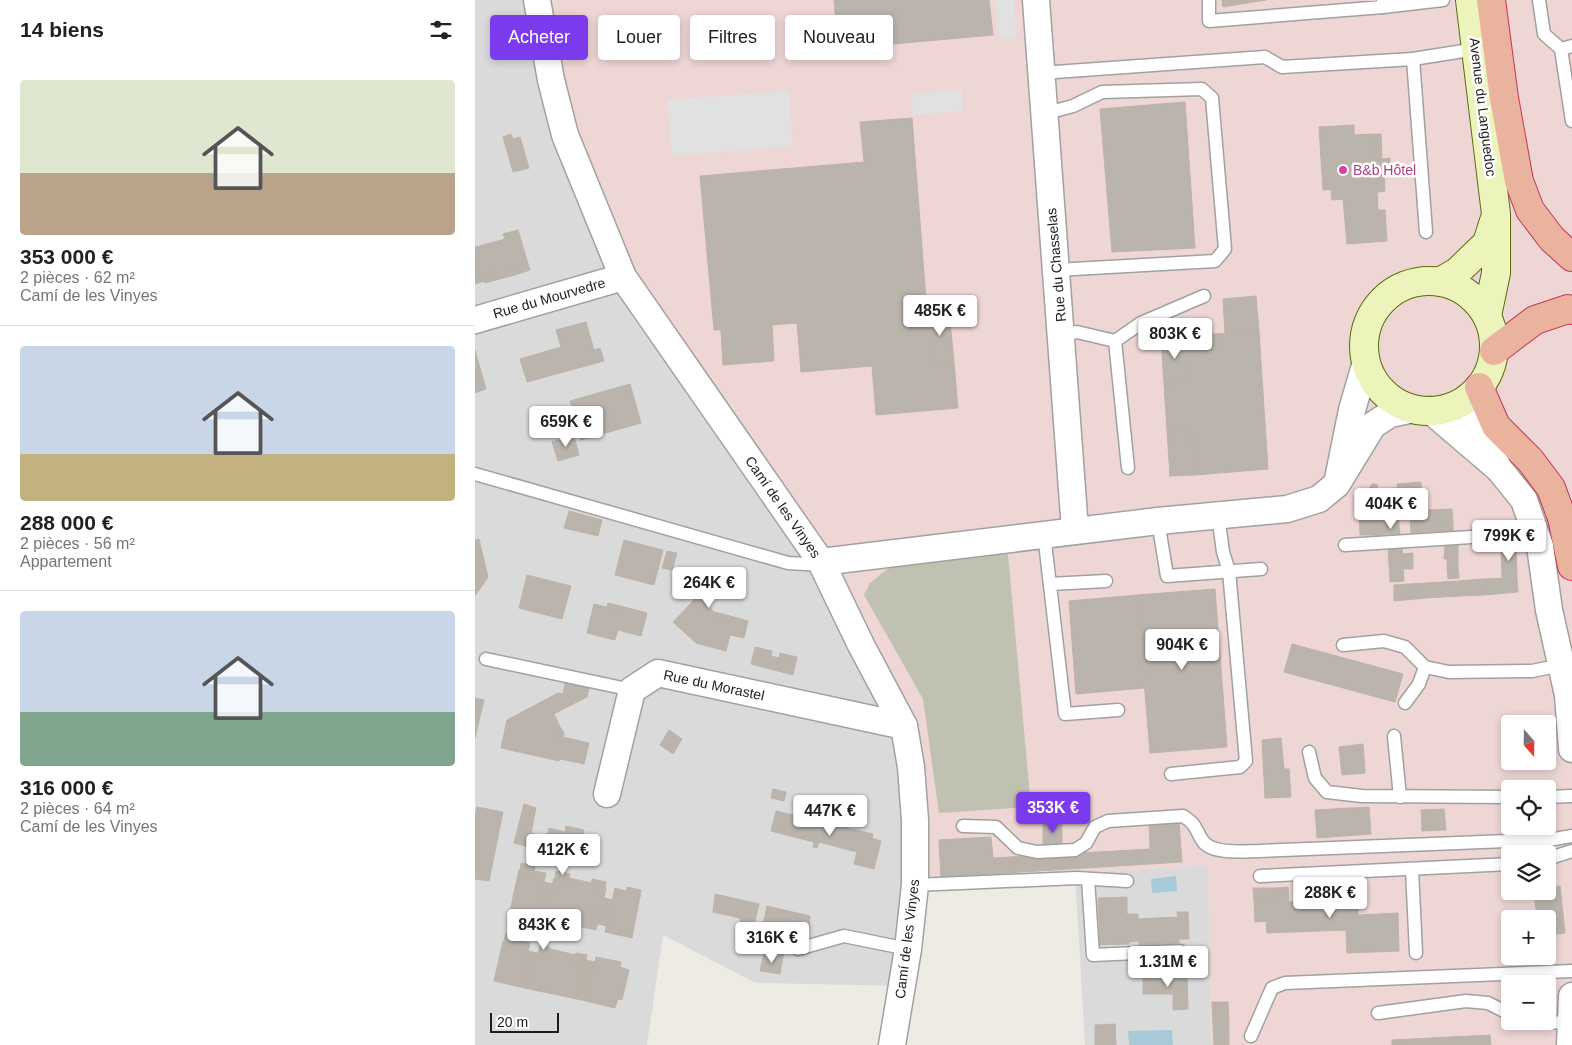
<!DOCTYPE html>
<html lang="fr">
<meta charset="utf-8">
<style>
:root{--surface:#fff;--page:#f2f2f2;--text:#202124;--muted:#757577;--line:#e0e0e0;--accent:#7c3aed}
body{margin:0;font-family:Arial,sans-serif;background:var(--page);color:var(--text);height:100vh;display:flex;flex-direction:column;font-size:19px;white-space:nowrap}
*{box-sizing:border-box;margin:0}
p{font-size:16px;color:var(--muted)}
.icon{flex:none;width:28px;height:28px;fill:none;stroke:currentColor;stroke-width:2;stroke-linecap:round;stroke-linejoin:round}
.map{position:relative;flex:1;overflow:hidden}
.sheet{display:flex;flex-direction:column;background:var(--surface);width:475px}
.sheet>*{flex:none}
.guide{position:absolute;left:15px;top:15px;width:475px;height:45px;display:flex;gap:10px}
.needle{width:32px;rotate:160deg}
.tools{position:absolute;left:1026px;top:715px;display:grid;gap:10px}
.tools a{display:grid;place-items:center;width:55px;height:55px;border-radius:5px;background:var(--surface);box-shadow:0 2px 8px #0003;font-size:25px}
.scale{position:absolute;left:15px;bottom:12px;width:69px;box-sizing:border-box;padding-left:5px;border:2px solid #1d1d1d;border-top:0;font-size:14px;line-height:18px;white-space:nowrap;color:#1d1d1d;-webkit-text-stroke:4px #fff;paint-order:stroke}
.price{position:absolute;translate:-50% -42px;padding:0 11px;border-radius:5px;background:#fff;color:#222;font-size:16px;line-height:32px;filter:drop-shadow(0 1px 2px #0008)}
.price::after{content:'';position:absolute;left:50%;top:30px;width:15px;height:11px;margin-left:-8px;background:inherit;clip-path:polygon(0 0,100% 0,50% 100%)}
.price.active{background:var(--accent);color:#fff}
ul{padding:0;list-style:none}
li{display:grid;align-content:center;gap:10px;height:265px;padding:0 20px}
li+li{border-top:1px solid var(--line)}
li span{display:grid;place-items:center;height:155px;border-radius:5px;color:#555}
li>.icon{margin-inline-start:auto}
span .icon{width:90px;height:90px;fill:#fffc;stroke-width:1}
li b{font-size:21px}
h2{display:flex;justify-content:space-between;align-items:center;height:60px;padding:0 20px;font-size:21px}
.tag{padding:0 18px;border-radius:5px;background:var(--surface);box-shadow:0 2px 8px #0003;font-size:18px;line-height:45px}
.tag.active{background:var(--accent);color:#fff}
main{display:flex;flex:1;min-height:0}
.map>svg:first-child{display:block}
</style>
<main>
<section class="sheet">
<h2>14 biens<svg class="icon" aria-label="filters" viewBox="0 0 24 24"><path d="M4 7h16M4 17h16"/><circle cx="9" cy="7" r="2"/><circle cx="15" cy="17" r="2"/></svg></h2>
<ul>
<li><span style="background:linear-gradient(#dfe7d0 60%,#b9a48a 0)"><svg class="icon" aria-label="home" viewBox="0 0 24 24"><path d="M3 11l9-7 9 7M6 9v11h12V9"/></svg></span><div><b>353 000 €</b><p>2 pièces · 62 m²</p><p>Camí de les Vinyes</p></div></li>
<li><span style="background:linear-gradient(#c9d6e8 70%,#c2b280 0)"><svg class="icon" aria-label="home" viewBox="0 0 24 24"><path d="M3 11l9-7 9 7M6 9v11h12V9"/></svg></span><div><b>288 000 €</b><p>2 pièces · 56 m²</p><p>Appartement</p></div></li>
<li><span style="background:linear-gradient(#c9d6e8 65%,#7fa58c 0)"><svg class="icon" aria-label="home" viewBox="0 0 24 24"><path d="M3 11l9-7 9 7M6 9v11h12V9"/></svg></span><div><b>316 000 €</b><p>2 pièces · 64 m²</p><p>Camí de les Vinyes</p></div></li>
</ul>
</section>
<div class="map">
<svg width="1097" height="1045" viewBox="0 0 1097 1045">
<rect width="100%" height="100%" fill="#edebe3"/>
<g fill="#dbdada">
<polygon points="0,0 68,0 426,711 432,986 281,983 188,935 172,1045 0,1045"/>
<polygon points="733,865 736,1045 610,1045 600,873"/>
</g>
<path fill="#edd6d4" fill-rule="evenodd" d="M68 0H1097V1045H736L733 865 451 882 426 711 156 272 104 150ZM1035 724H1072V761H1035ZM1035 789H1072V826H1035ZM1035 854H1072V891H1035ZM1035 919H1072V956H1035ZM1035 984H1072V1021H1035Z"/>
<polygon fill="#c0c1b0" points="533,554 556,807 464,813 448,699 389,595 395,583 420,563"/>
<g fill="#e1e1e1">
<polygon points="520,0 539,0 542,37 524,39"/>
<polygon points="487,90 488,111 438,115 437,94"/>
<polygon points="314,91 318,146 197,156 192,100"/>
</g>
<g fill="#a7c9d8">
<polygon points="701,876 702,891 677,893 676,879"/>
<polygon points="697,1030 698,1045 654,1045 653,1031"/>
</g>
<g fill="#bab4ad" stroke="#beb3a7">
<polygon points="359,0 514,0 518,35 363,49"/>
<polygon points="747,0 791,0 748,7"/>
<polygon points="710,102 720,248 637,252 625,109"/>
<polygon points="437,118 456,364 479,362 483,408 401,415 397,366 326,372 322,323 297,325 299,361 248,365 246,330 239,330 225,176 389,162 385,122"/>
<polygon points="879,125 879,135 900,134 904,192 902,192 903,210 910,210 912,241 872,244 868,199 857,200 856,189 848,190 844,127"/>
<polygon points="36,134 38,139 45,137 54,168 38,172 28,137"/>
<polygon points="900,134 906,134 907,159 915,158 916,174 909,175 910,191 904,192"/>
<polygon points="43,230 55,270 40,275 37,266 8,275 10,281 0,284 0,246 1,247 30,239 28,234"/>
<polygon points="37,266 40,275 10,283 8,275"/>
<polygon points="781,296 784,331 750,333 748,299"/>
<polygon points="474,310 479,362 456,364 452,312"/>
<polygon points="111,322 119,350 125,348 129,361 52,382 45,359 86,347 81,330"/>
<polygon points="784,331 793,469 720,475 716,429 692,431 689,384 713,382 710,336"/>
<polygon points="710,336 713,382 689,384 686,338"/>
<polygon points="0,350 11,389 0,393"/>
<polygon points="155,384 166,423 106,440 95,401"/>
<polygon points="716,429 720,475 695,476 692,431"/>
<polygon points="99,436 104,455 83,461 77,442"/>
<polygon points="946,482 948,532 936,533 934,493 923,493 922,484"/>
<polygon points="897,484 902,484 904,535 885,535 884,505"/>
<polygon points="923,488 924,527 908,527 909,534 904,535 902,489"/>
<polygon points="977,509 978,521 948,522 947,510"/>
<polygon points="94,511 127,520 123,536 89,528"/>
<polygon points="978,521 978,531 948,532 948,522"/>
<polygon points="908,527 924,527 925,534 909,534"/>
<polygon points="4,539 13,577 0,596 0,540"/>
<polygon points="149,540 188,550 179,585 140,575"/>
<polygon points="983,545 983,568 972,568 972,559 969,559 970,546"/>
<polygon points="1041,545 1042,578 1027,578 1026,547"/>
<polygon points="927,547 929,581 915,582 913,548"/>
<polygon points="192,551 202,553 197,570 187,568"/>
<polygon points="938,553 938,569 928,569 927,554"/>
<polygon points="972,568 983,568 984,578 973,579"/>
<polygon points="52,575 96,586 87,619 44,608"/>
<polygon points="1042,578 1043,592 1009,595 1008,579"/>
<polygon points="1008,579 1009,595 984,596 984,581"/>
<polygon points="984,581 984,596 951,598 951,583"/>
<polygon points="951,583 951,598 919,601 919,585"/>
<polygon points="740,589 752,747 675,753 662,595"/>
<polygon points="662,595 669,688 601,694 594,601"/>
<polygon points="223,596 239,612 248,614 246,619 238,617 220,599"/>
<polygon points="220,599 238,617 246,619 248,614 273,621 269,638 255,635 251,651 221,643 198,622"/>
<polygon points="133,603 157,609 156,613 132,607"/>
<polygon points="119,604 156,613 157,609 172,613 166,636 143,630 140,640 112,633"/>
<polygon points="817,644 928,674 920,702 809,672"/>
<polygon points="280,647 297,651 296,656 304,658 305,653 322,657 318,675 276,664"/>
<polygon points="91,679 115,684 112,697 98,704 93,695 88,694"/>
<polygon points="83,693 93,695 98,704 79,714 85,727 78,731 86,745 88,737 114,743 109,764 85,759 84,761 26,748 32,720"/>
<polygon points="0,698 9,700 0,738"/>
<polygon points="85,727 89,733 86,745 78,731"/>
<polygon points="194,730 207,739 198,754 185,745"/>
<polygon points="806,738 809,769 814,769 816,797 790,798 787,740"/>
<polygon points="888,744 890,773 867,775 864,747"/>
<polygon points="298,789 311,792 309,801 296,798"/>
<polygon points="49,804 61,808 56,833 66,836 62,849 39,843"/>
<polygon points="2,807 28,812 14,881 0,879 0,815"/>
<polygon points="894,807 896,834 842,838 840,810"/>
<polygon points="969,809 971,830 947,831 946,810"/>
<polygon points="301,811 398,834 397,838 406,841 399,869 379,864 382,852 344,842 342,848 338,847 339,842 296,831"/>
<polygon points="704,821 707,862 466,877 464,840 516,837 518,858 675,849 674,823"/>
<rect x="568" y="822" width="19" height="23"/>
<polygon points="91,826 109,830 108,836 115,838 110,861 69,851 74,828 90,832"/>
<polygon points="46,863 60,866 59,873 45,870"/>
<polygon points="44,870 59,873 59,871 71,873 61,916 35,911"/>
<polygon points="81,871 95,874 94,881 80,878"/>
<polygon points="79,878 94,881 94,878 117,883 116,886 131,889 121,930 70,919"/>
<polygon points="117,879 131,882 130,889 116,886"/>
<polygon points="69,882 78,884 71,913 63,911"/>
<polygon points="1085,886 1090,933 1072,935 1072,919 1062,919 1059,891 1072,891 1072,887"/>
<polygon points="152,887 166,890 165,897 151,894"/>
<polygon points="813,887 814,902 828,901 828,893 882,891 883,915 923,913 924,951 872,953 871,930 792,933 791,921 780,922 779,901 800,900 800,888"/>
<polygon points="140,888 151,891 151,894 165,896 157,938 130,932"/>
<polygon points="778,888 800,888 800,900 779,901"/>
<polygon points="240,894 284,904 279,925 265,922 265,918 238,912"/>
<polygon points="652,897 652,914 663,914 663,919 703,917 702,912 713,912 714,939 704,939 704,943 664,945 664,941 654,942 654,944 625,945 623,898"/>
<polygon points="128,898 138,900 132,926 123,924"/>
<polygon points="292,906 305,909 303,919 290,916"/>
<polygon points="305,909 335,916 334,933 313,929 308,957 289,953 291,941 285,940 290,916 303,919"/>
<polygon points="31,934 44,937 43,943 29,940"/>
<polygon points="43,940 55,943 45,987 19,981 28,941 43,943"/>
<polygon points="285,940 291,941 289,953 282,952"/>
<polygon points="65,945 75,947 73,956 63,954"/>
<polygon points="75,949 101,955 99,961 110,963 111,960 120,962 121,957 146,962 145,967 154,970 147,1000 143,999 140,1008 111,1001 118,968 109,966 102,999 54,989 62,953 73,956"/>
<polygon points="53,951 62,953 54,989 45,987"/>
<polygon points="101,953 112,955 110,963 99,961"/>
<polygon points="289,953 308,957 305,974 285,971"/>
<polygon points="109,966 118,968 111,1001 102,999"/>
<polygon points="712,974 713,1009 698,1010 698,994 668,994 668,975"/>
<polygon points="1078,979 1079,1005 1072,1005 1072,984 1054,984 1054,980"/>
<polygon points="737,1002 753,1002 754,1026 738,1026"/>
<polygon points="640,1024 641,1045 620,1045 620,1025"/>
<polygon points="738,1026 754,1026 754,1045 739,1045"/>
<polygon points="1015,1035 1016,1045 917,1045 917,1040"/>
</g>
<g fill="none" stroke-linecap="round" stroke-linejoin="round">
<defs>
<g id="service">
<polyline points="734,0 734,21 908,7 908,0"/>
<polyline points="1064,0 1069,34 1086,49 1097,46"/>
<polyline points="908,7 968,0"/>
<polyline points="1086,49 1097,121"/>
<polyline points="938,59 951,232"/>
<polyline points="566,73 790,57 807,67 938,59 1001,49"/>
<polyline points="568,114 598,106 627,92 727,89 737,98 750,249 740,261 581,270"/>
<polyline points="586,335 602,332 640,341 666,323 729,296"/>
<polyline points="640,341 653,468"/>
<polyline points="0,474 313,563 348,565"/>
<polyline points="683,521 692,576 786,569"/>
<polyline points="569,534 590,714 643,710"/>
<polyline points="870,545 1012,536 1039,540 1061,535"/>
<polyline points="575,584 631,581"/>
<polyline points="868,645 909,641 930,647 950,667 974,672 1057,671 1087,665"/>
<polyline points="11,659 157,690"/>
<polyline points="930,703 944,684 950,667"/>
<polyline points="919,736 925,797"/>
<polyline points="834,752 840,778 852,792 887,796 1035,797"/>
<polyline points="696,774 765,767 771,761 754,571 748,552 743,515"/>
<polyline points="1072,797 1097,796"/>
<path d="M488 826 521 827 543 848 562 852 600 850 611 843 620 827 633 821 708 816C722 825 719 827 727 840 736 855 769 851 784 851L1079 839 1097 836"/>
<polyline points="1072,859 1097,851"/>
<polyline points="937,870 941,953"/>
<polyline points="785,876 1035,864"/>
<polyline points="613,879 618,955 705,951"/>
<polyline points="440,885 602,878 652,881"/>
<polyline points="323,949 369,936 433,949"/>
<polyline points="903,1013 991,1001 1013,1003 1035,1014"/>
<polyline points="1047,1021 1096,1023"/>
<polyline points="776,1036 797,988 810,983 1097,971"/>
</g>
<g id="minor">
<polyline points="62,0 76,80 90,135 148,277 346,562 386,645 429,726 436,767 440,820 440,885 433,949 417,1045"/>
<polyline points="561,0 600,530"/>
<polyline points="0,320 148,277"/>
<polyline points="891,362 877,410 862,484 898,425 915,414 939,409"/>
<polyline points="955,410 1024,469 1004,432 992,398"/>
<polyline points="1024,469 1049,500 1065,546 1074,610 1093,695 1097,749"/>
<polyline points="346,562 683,521 812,509 844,499 862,484"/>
<polyline points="132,794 157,690 183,673 429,726"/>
<polyline points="1095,1045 1097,996"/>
</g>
<g id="secondary">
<polyline points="995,0 1021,214 1021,273 1012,316"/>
<polyline points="966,281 982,272 1012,243 1019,221"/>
<circle cx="954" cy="346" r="65"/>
</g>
<g id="trunk">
<polyline points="1016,0 1029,98 1044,181 1055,210 1077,239 1097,257"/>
<polyline points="1019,351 1060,320 1093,309 1097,310"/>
<polyline points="1004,387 1021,426 1055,460 1076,488 1087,518 1097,566"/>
</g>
</defs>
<use href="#service" stroke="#a1a1a1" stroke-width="15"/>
<use href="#minor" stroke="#a1a1a1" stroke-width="29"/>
<use href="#secondary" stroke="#5a6b0d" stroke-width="30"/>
<use href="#trunk" stroke="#cb315b" stroke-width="30"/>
<use href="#service" stroke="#fff" stroke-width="12"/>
<use href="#minor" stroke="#fff" stroke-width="26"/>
<use href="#secondary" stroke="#edf4bb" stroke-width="28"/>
<use href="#trunk" stroke="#eab39e" stroke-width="28"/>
</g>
<circle fill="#d1479c" stroke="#fff" stroke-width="2" cx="868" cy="170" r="5"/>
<g text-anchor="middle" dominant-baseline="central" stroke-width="5" stroke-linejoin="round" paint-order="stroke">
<g font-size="14" fill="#1d1d1d" stroke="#fff">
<text transform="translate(1008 107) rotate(83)">Avenue du Languedoc</text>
<text transform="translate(581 265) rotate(-95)">Rue du Chasselas</text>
<text transform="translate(74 298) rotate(-16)">Rue du Mourvedre</text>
<text transform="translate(308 507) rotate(55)">Camí de les Vinyes</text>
<text transform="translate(239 685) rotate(12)">Rue du Morastel</text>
<text transform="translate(432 939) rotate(-83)">Camí de les Vinyes</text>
</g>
<g font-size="14" fill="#b23c85" stroke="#fff" text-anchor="start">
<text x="878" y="170">B&amp;b Hôtel</text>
</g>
</g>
</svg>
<div class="tools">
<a><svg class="needle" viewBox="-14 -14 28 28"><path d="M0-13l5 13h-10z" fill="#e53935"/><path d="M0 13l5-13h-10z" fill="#757577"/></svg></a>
<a><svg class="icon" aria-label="locate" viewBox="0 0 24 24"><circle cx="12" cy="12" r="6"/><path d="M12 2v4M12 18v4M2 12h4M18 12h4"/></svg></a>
<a><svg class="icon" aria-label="layers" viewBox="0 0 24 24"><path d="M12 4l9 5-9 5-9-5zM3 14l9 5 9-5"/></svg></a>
<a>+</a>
<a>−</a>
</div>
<div class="scale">20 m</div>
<b class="price" style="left:465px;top:337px">485K €</b>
<b class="price" style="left:700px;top:360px">803K €</b>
<b class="price" style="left:91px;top:448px">659K €</b>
<b class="price" style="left:916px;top:530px">404K €</b>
<b class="price" style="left:1034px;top:562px">799K €</b>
<b class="price" style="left:234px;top:609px">264K €</b>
<b class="price" style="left:707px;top:671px">904K €</b>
<b class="price active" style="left:578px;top:834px">353K €</b>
<b class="price" style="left:355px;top:837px">447K €</b>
<b class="price" style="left:88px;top:876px">412K €</b>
<b class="price" style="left:855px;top:919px">288K €</b>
<b class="price" style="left:69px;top:951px">843K €</b>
<b class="price" style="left:297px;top:964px">316K €</b>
<b class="price" style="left:693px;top:988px">1.31M €</b>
<div class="guide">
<a class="tag active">Acheter</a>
<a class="tag">Louer</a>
<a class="tag">Filtres</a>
<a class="tag">Nouveau</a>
</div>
</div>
</main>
